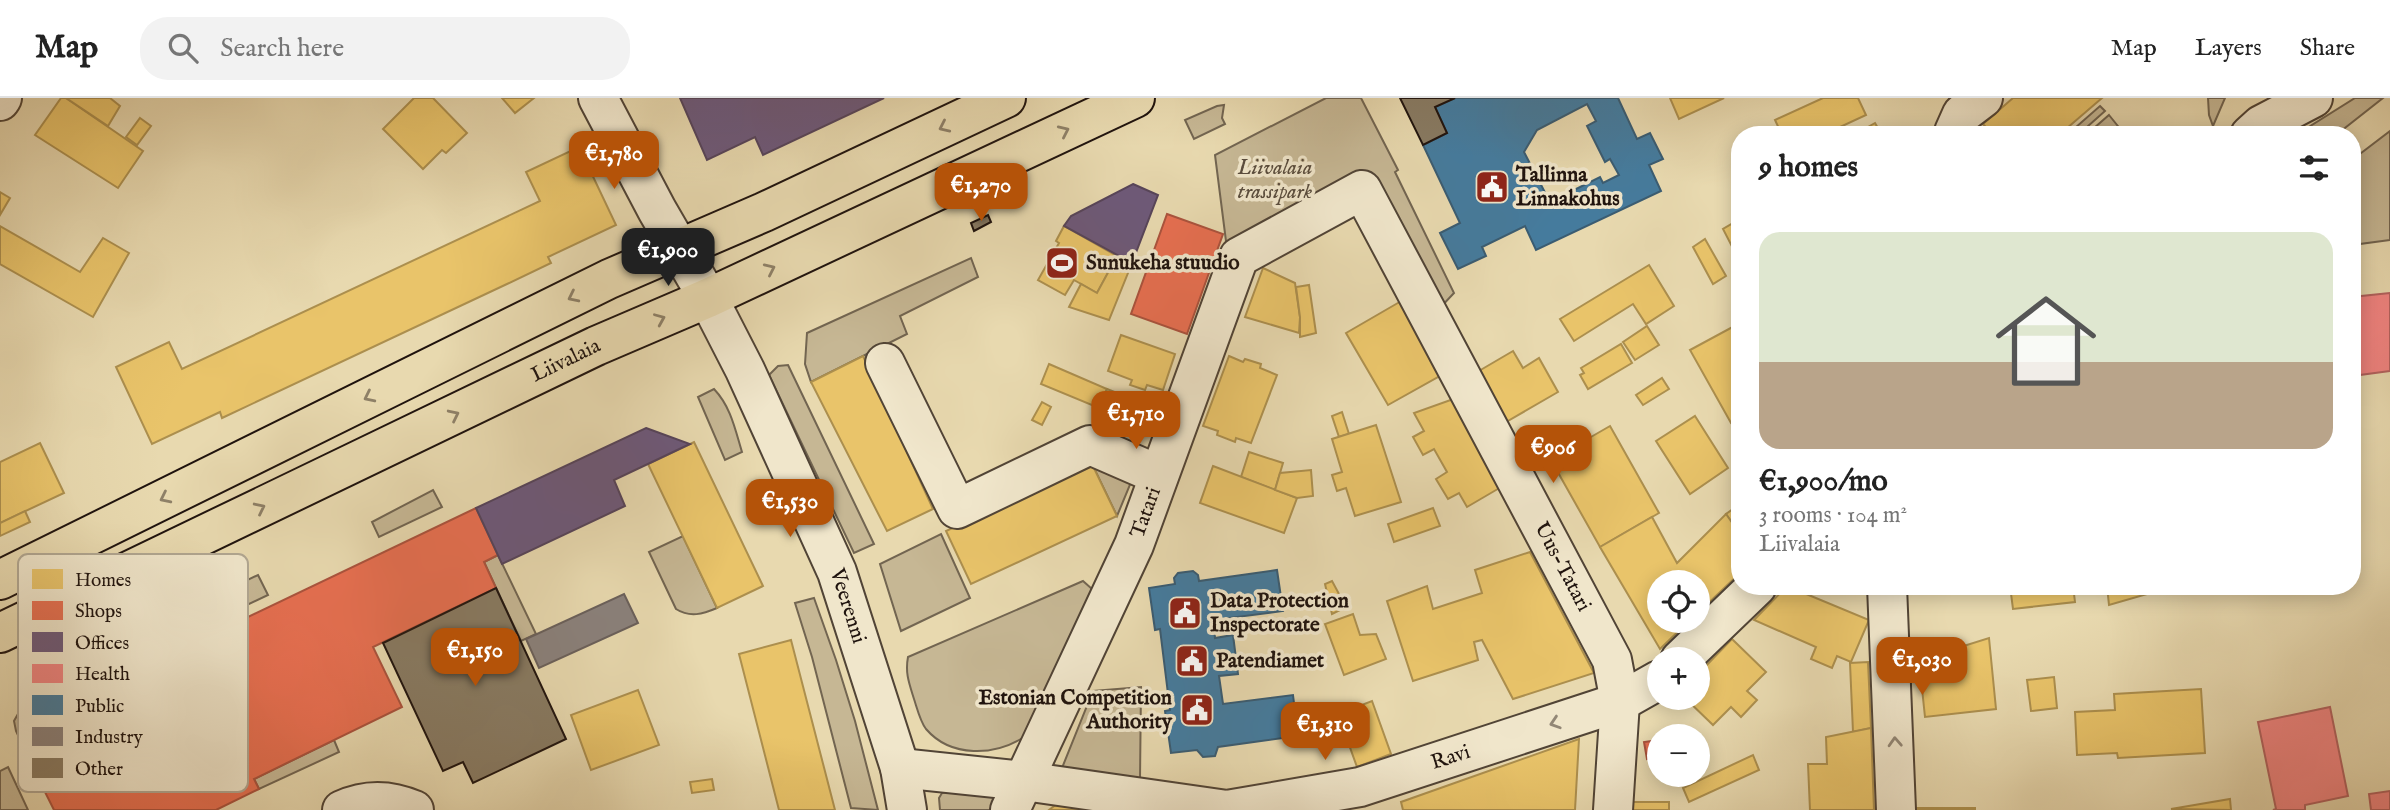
<!DOCTYPE html>
<meta charset="utf-8">
<style>
:root{--surface:#fff;--page:#f2f2f2;--text:#222;--muted:#767676;--line:#e0e0e0;--accent:#b45309}
body{margin:0;font-family:"IM FELL English",serif;background:var(--page);color:var(--text);height:100vh;display:flex;flex-direction:column;font-size:26px;white-space:nowrap}
*{box-sizing:border-box;margin:0}
p{font-size:23px;color:var(--muted)}
.icon{flex:none;width:38px;height:38px;fill:none;stroke:currentColor;stroke-width:2;stroke-linecap:round;stroke-linejoin:round}
.map{position:relative;flex:1;overflow:hidden}
.side{position:absolute;left:1731px;top:28px;width:630px;height:469px;display:flex;flex-direction:column;background:var(--surface);border-radius:28px;box-shadow:0 4px 18px #0003}
.side>*{flex:none}
.tools{position:absolute;left:1647px;top:472px;display:grid;gap:14px}
.tools a{display:grid;place-items:center;width:63px;height:63px;border-radius:50%;background:var(--surface);box-shadow:0 4px 18px #0003;font-size:35px}
.price{position:absolute;translate:-50% -60px;padding:0 16px;border-radius:14px;background:var(--accent);color:#fff;font-size:23px;line-height:46px;filter:drop-shadow(0 2px 4px #0008)}
.price::after{content:'';position:absolute;left:50%;top:42px;width:21px;height:16px;margin-left:-10px;background:inherit;clip-path:polygon(0 0,100% 0,50% 100%)}
.price.on{background:#222;color:#fff}
ul{padding:0;list-style:none}
li{display:grid;align-content:center;gap:14px;height:371px;padding:0 28px}
li+li{border-top:2px solid var(--line)}
li span{display:grid;place-items:center;height:217px;border-radius:21px;color:#555}
li>.icon{margin-inline-start:auto}
span .icon{width:126px;height:126px;fill:#fffc;stroke-width:1}
li b{font-size:30px}
h2{display:flex;justify-content:space-between;align-items:center;height:84px;padding:0 28px;font-size:30px}
header{display:flex;align-items:center;gap:42px;box-sizing:border-box;height:98px;padding:0 35px;background:var(--surface);border-bottom:2px solid var(--line)}
header strong{font-size:33px}
nav{display:flex;gap:38px;margin-inline-start:auto;font-size:24px}
.search{width:490px;height:63px;background:var(--page);display:flex;align-items:center;gap:18px;box-sizing:border-box;padding:0 24px;border-radius:28px;color:var(--muted);font-size:26px}
.map>svg:first-child{display:block}
</style>
<header>
<strong>Map</strong>
<div class="search"><svg class="icon" aria-label="search" viewBox="0 0 24 24"><circle cx="10" cy="10" r="6"/><path d="M15 15l6 6"/></svg>Search here</div>
<nav><a>Map</a><a>Layers</a><a>Share</a></nav>
</header>
<div class="map">
<svg width="2390" height="712" viewBox="0 0 2390 712">
<rect width="100%" height="100%" fill="#e8d9af"/>
<filter id="stains"><feTurbulence type="fractalNoise" baseFrequency=".00286" numOctaves="4"/><feColorMatrix values="0 0 0 0 .2 0 0 0 0 .09 0 0 0 0 .02 0 0 0 .5 -.17"/></filter>
<radialGradient id="worn" r=".72"><stop offset=".6" stop-color="#630" stop-opacity="0"/><stop offset="1" stop-color="#630" stop-opacity=".3"/></radialGradient>
<g fill="#c6b794" stroke="#726551" stroke-width="2">
<polygon points="1326,0 1361,0 1398,72 1395,74 1454,195 1438,212 1373,86 1227,151 1215,57"/>
<polygon points="2208,0 2225,0 2213,28 2209,17"/>
<polygon points="2355,0 2383,0 2336,37 2296,37"/>
<polygon points="1224,7 1222,20 1225,26 1194,41 1185,22 1217,8"/>
<polygon points="2100,8 2105,13 2078,37 2067,37"/>
<polygon points="2109,17 2125,37 2086,37"/>
<polygon points="2390,33 2390,142 2352,147 2352,62"/>
<polygon points="971,160 978,179 900,218 907,236 811,284 805,266 807,235"/>
<polygon points="788,267 874,446 854,455 769,277 778,268"/>
<path d="M714 291C731 309 735 331 742 354L725 362 698 299Z"/>
<polygon points="1092,366 1134,377 1117,418"/>
<polygon points="433,392 442,409 379,439 372,424"/>
<polygon points="941,436 970,500 901,533 880,466"/>
<path d="M683 438 717 510C703 516 690 520 676 511L649 454Z"/>
<polygon points="498,457 536,536 521,543 484,464"/>
<polygon points="258,477 268,497 180,539 170,519"/>
<path d="M1083 483 1092 491 1024 639C995 658 951 660 926 631 920 623 917 610 914 601 909 585 905 575 908 559Z"/>
<polygon points="814,500 836,562 855,623 878,712 851,710 812,559 795,505"/>
<polygon points="1141,589 1140,681 1062,670 1093,593"/>
<polygon points="44,600 58,604 73,629 64,648 50,655 55,664 35,674 16,633 14,623 23,607"/>
<polygon points="334,642 339,654 259,691 254,681"/>
<polygon points="8,669 28,712 0,712 0,673"/>
<polygon points="950,693 985,697 995,700 990,712 940,712 939,700 942,695"/>
</g>
<g fill="#e9c46a" stroke="#ac8f4e" stroke-width="2">
<polygon points="61,0 66,0 143,53 118,90 35,37"/>
<polygon points="66,0 110,0 120,8 108,28"/>
<polygon points="414,0 433,0 467,35 446,55 442,52 423,71 383,31"/>
<polygon points="502,0 534,0 515,15"/>
<polygon points="1670,0 1724,0 1679,21"/>
<polygon points="1823,0 1858,0 1866,17 1823,37 1782,37 1775,22"/>
<polygon points="2013,0 2102,0 2059,37 1993,37 1983,26"/>
<polygon points="140,20 151,28 137,47 126,39"/>
<polygon points="1875,25 1882,37 1854,37"/>
<polygon points="579,49 616,127 548,159 551,165 507,186 222,320 220,314 152,346 116,269 169,244 182,271 540,103 526,74"/>
<polygon points="0,94 10,100 0,117"/>
<polygon points="1740,121 1740,164 1723,131"/>
<polygon points="0,128 80,174 103,140 129,155 93,219 0,166"/>
<polygon points="1064,128 1117,158 1097,195 1074,182 1065,197 1038,182 1059,145 1056,143"/>
<polygon points="1705,141 1726,178 1713,186 1693,149"/>
<polygon points="1117,158 1132,165 1109,222 1069,209 1081,186 1097,195"/>
<polygon points="1649,167 1674,208 1646,226 1633,206 1574,243 1560,221"/>
<polygon points="1263,170 1295,185 1300,219 1299,235 1245,219"/>
<polygon points="1309,187 1316,235 1300,239 1300,219 1296,189"/>
<polygon points="1403,202 1445,275 1388,307 1346,235"/>
<polygon points="1740,225 1740,321 1731,325 1690,252"/>
<polygon points="1647,228 1659,247 1635,262 1623,244"/>
<polygon points="1121,237 1175,256 1163,292 1147,287 1145,292 1130,287 1132,282 1108,273"/>
<polygon points="1621,246 1632,265 1588,291 1580,277 1584,275 1581,270"/>
<polygon points="1513,253 1523,270 1539,260 1558,294 1501,327 1472,277"/>
<polygon points="863,258 933,411 887,433 811,284"/>
<polygon points="1229,258 1243,264 1245,261 1261,266 1260,270 1277,277 1251,345 1236,340 1235,344 1217,337 1218,333 1203,328"/>
<polygon points="1049,266 1107,291 1099,310 1041,286"/>
<polygon points="1662,280 1669,291 1643,307 1636,297"/>
<polygon points="1107,291 1157,311 1149,331 1099,310"/>
<polygon points="1459,299 1508,385 1467,409 1459,395 1448,401 1436,381 1447,374 1434,351 1423,357 1413,339 1424,333 1414,315"/>
<polygon points="1042,304 1051,309 1042,327 1032,322"/>
<polygon points="1342,314 1349,336 1339,339 1332,318"/>
<polygon points="1695,318 1728,370 1690,396 1656,343"/>
<polygon points="1376,327 1401,404 1355,418 1346,390 1337,393 1332,377 1342,374 1332,341"/>
<polygon points="1610,328 1659,415 1600,449 1551,362"/>
<polygon points="694,344 763,488 717,510 648,366"/>
<polygon points="40,345 64,395 0,425 0,364"/>
<polygon points="1249,354 1283,365 1275,392 1241,379"/>
<polygon points="1092,366 1117,418 971,486 946,433"/>
<polygon points="1213,368 1297,400 1284,435 1200,405"/>
<polygon points="1311,372 1313,398 1297,400 1275,392 1280,375"/>
<polygon points="1740,406 1740,436 1726,416"/>
<polygon points="1433,410 1440,428 1394,444 1388,426"/>
<polygon points="25,413 30,424 0,438 0,425"/>
<polygon points="1726,416 1740,436 1740,475 1698,515 1698,485 1659,485 1659,523 1689,523 1660,551 1600,449 1652,419 1677,465"/>
<polygon points="1530,454 1594,575 1513,601 1482,542 1474,544 1478,562 1413,583 1387,503 1427,488 1433,511 1482,495 1475,472"/>
<polygon points="1332,483 1346,509 1332,516 1325,486"/>
<polygon points="1787,488 1869,522 1851,564 1837,558 1832,570 1811,561 1816,549 1754,522"/>
<polygon points="2010,488 2073,488 2075,504 2013,511"/>
<polygon points="2107,488 2161,488 2161,492 2109,507"/>
<polygon points="1353,516 1360,537 1376,536 1386,561 1344,577 1325,526"/>
<polygon points="1989,540 1996,611 1925,619 1919,562"/>
<polygon points="1732,541 1766,574 1747,593 1757,602 1741,619 1731,609 1713,627 1685,600 1698,600 1698,576"/>
<polygon points="791,542 835,712 779,712 739,556"/>
<polygon points="1868,564 1871,630 1853,634 1850,565"/>
<polygon points="2054,579 2057,610 2031,613 2027,582"/>
<polygon points="2201,591 2205,655 2118,660 2117,655 2077,657 2075,614 2115,612 2114,596"/>
<polygon points="638,592 659,647 591,672 571,617"/>
<polygon points="1372,603 1391,656 1357,669 1338,616"/>
<polygon points="1871,630 1874,712 1810,712 1808,666 1827,666 1826,639"/>
<polygon points="1579,641 1575,712 1403,712 1401,704"/>
<polygon points="1753,657 1759,672 1689,704 1683,690"/>
<polygon points="712,681 714,692 692,695 690,684"/>
<polygon points="2230,701 2231,712 2171,711"/>
<rect x="1627" y="704" width="42" height="8"/>
<polygon points="1058,705 1109,712 1049,712"/>
<rect x="1917" y="710" width="58" height="2"/>
</g>
<g fill="#e76f51" stroke="#ab533d" stroke-width="2">
<polygon points="1167,116 1223,136 1187,236 1131,216"/>
<polygon points="476,410 498,457 484,464 496,490 373,549 402,609 254,681 259,691 216,712 54,712 35,674 55,664 50,655 64,648 58,636 73,629 67,616 80,610 76,602 161,561 164,568 180,560 177,553"/>
<polygon points="1659,642 1659,659 1647,661 1644,644"/>
</g>
<g fill="#6d597a" stroke="#56445a" stroke-width="2">
<polygon points="680,0 884,0 763,57 755,39 707,62"/>
<polygon points="1133,86 1158,97 1132,165 1064,128 1071,118"/>
<polygon points="646,330 690,346 614,382 625,408 502,466 476,410"/>
</g>
<g fill="#f28482" stroke="#b3625f" stroke-width="2">
<polygon points="2390,195 2390,273 2352,278 2352,199"/>
<polygon points="2330,609 2348,698 2305,707 2305,712 2273,712 2276,711 2258,624"/>
<polygon points="2390,693 2390,712 2371,712 2369,696"/>
</g>
<g fill="#457b9d" stroke="#3a5c72" stroke-width="2" fill-rule="evenodd">
<path d="M1455 0H1618L1637 41 1650 35 1663 61 1649 67 1661 93 1536 152 1525 128 1482 149 1486 158 1458 171 1440 135 1460 125 1423 47 1447 35 1435 9ZM1587 6 1596 23 1587 28 1605 64 1610 61 1619 77 1603 85 1600 79 1566 96 1569 102 1553 110 1524 54 1537 32Z"/>
<polygon points="1277,472 1283,513 1213,522 1215,540 1233,537 1238,576 1219,578 1223,606 1293,597 1298,638 1218,649 1215,658 1203,659 1197,652 1171,655 1165,613 1170,612 1160,531 1155,532 1149,490 1175,486 1174,480 1178,475 1193,473 1198,477 1199,483"/>
</g>
<polygon fill="#8a817c" stroke="#6a605b" stroke-width="2" points="624,496 638,525 539,570 526,541"/>
<g fill="#887a62" stroke="#1f130e" stroke-width="2">
<polygon points="1400,0 1455,0 1435,9 1447,35 1423,47"/>
<polygon points="988,117 991,124 974,133 971,125"/>
<polygon points="496,490 566,641 473,685 463,664 443,673 383,545"/>
</g>
<g fill="none" stroke-linecap="round" stroke-linejoin="round">
<defs>
<g id="minor">
<path id="s1" d="M598 0 657 112 708 200 745 272 837 474 900 670 907 712"/>
<polyline points="0,3 2,0"/>
<polyline points="1957,37 1954,34 1962,16 1983,0"/>
<polyline points="2250,37 2261,27 2313,0"/>
<polyline points="885,265 957,411 1090,347 1159,377"/>
<polyline points="1887,488 1896,712"/>
<polyline points="1680,562 1757,488"/>
<path id="s2" d="M900 670 1024 683 1227 712 1360 689 1620 604 1659 582"/>
<path d="M342 712C366 701 391 702 414 712"/>
<path id="s3" d="M1010 712 1134 447 1239 159 1362 92 1612 562 1620 604 1613 712"/>
</g>
<g id="major">
<polyline points="0,482 609,181 764,114 1006,0"/>
<path id="s4" d="M0 535 596 248 708 200 1135 0"/>
</g>
</defs>
<use href="#minor" stroke="#514436" stroke-width="42"/>
<use href="#major" stroke="#1f130e" stroke-width="42"/>
<use href="#minor" stroke="#f0e6cb" stroke-width="38"/>
<use href="#major" stroke="#e8d9af" stroke-width="38"/>
</g>
<defs><path id="oneway-chevron" d="M-2-3.5L2.5 0L-2 3.5" fill="none" stroke-width="1.6" stroke-linecap="round" stroke-linejoin="round" transform="scale(1.75)"/></defs>
<g stroke="#8e8067">
<use href="#oneway-chevron" transform="translate(944 29) rotate(155)"/>
<use href="#oneway-chevron" transform="translate(1064 33) rotate(-25)"/>
<use href="#oneway-chevron" transform="translate(770 171) rotate(-25)"/>
<use href="#oneway-chevron" transform="translate(573 199) rotate(154)"/>
<use href="#oneway-chevron" transform="translate(660 221) rotate(-23)"/>
<use href="#oneway-chevron" transform="translate(369 299) rotate(154)"/>
<use href="#oneway-chevron" transform="translate(454 317) rotate(-26)"/>
<use href="#oneway-chevron" transform="translate(165 400) rotate(154)"/>
<use href="#oneway-chevron" transform="translate(260 410) rotate(-26)"/>
</g>
<g stroke="#928776">
<use href="#oneway-chevron" transform="translate(1555 625) rotate(162)"/>
<use href="#oneway-chevron" transform="translate(1895 644) rotate(-93)"/>
</g>
<defs>
<symbol id="civic-square" viewBox="-11 -11 22 22"><rect x="-9" y="-9" width="18" height="18" rx="4" fill="#8f2418" stroke="#f0e6cb"/><path d="M-.6-6.5H3V-4.5H.6V-3L4-1V1h2V6H-6V1h2V-1L-.6-3ZM-1.2 2.5V6h2.4V2.5Z" fill="#fff"/></symbol>
<symbol id="stadium-square" viewBox="-11 -11 22 22"><rect x="-9" y="-9" width="18" height="18" rx="4" fill="#8f2418" stroke="#f0e6cb"/><path d="M0-5a6.5 5 0 1 0 0 10a6.5 5 0 1 0 0-10ZM-3.5-1.8h7v3.6h-7Z" fill="#fff"/></symbol>
</defs>
<g fill-rule="evenodd">
<use href="#civic-square" x="1473" y="70" width="38" height="38"/>
<use href="#stadium-square" x="1043" y="146" width="38" height="38"/>
<use href="#civic-square" x="1166" y="496" width="38" height="38"/>
<use href="#civic-square" x="1173" y="544" width="38" height="38"/>
<use href="#civic-square" x="1178" y="593" width="38" height="38"/>
</g>
<g text-anchor="middle" dominant-baseline="central" stroke-width="7" stroke-linejoin="round" paint-order="stroke">
<g font-size="21" font-style="italic" fill="#594c3d" stroke="#f0e6cb">
<text x="1275" y="70">Liivalaia<tspan x="1275" dy="24">trassipark</tspan></text>
</g>
<g font-size="21" font-weight="bold" fill="#1f130e" stroke="#f0e6cb" text-anchor="start">
<text x="1516" y="77">Tallinna<tspan x="1516" dy="24">Linnakohus</tspan></text>
<text x="1086" y="165">Sunukeha stuudio</text>
<text x="1210" y="503">Data Protection<tspan x="1210" dy="24">Inspectorate</tspan></text>
<text x="1216" y="563">Patendiamet</text>
<text x="1172" y="600" text-anchor="end">Estonian Competition<tspan x="1172" dy="24">Authority</tspan></text>
</g>
<g font-size="21" fill="#1f130e" stroke="#f0e6cb">
<text stroke="none"><textPath href="#s4" startOffset="628">Liivalaia</textPath></text>
<text stroke="none"><textPath href="#s3" startOffset="327">Tatari</textPath></text>
<text stroke="none"><textPath href="#s3" startOffset="1166">Uus-Tatari</textPath></text>
<text stroke="none"><textPath href="#s1" startOffset="567">Veerenni</textPath></text>
<text stroke="none"><textPath href="#s2" startOffset="560">Ravi</textPath></text>
</g>
</g>
<rect x="18" y="456" width="230" height="238" rx="10" fill="#f0e6cb" stroke="#b1a792" stroke-width="2"/>
<rect x="32" y="471" width="31" height="20" fill="#e9c46a"/>
<rect x="32" y="503" width="31" height="19" fill="#e76f51"/>
<rect x="32" y="534" width="31" height="20" fill="#6d597a"/>
<rect x="32" y="566" width="31" height="19" fill="#f28482"/>
<rect x="32" y="597" width="31" height="20" fill="#457b9d"/>
<rect x="32" y="629" width="31" height="19" fill="#8a817c"/>
<rect x="32" y="660" width="31" height="20" fill="#887a62"/>
<g font-size="19" fill="#1f130e">
<text x="75" y="488">Homes</text>
<text x="75" y="519">Shops</text>
<text x="75" y="551">Offices</text>
<text x="75" y="582">Health</text>
<text x="75" y="614">Public</text>
<text x="75" y="645">Industry</text>
<text x="75" y="677">Other</text>
</g>
<rect width="100%" height="100%" filter="url(#stains)"/>
<rect width="100%" height="100%" fill="url(#worn)"/>
</svg>
<div class="tools">
<a><svg class="icon" aria-label="locate" viewBox="0 0 24 24"><circle cx="12" cy="12" r="6"/><path d="M12 2v4M12 18v4M2 12h4M18 12h4"/></svg></a>
<a>+</a>
<a>−</a>
</div>
<b class="price" style="left:614px;top:93px">€1,780</b>
<b class="price" style="left:981px;top:125px">€1,270</b>
<b class="price on" style="left:668px;top:190px">€1,900</b>
<b class="price" style="left:1136px;top:353px">€1,710</b>
<b class="price" style="left:1553px;top:387px">€906</b>
<b class="price" style="left:790px;top:441px">€1,530</b>
<b class="price" style="left:475px;top:590px">€1,150</b>
<b class="price" style="left:1922px;top:599px">€1,030</b>
<b class="price" style="left:1325px;top:664px">€1,310</b>
<section class="side">
<h2>9 homes<svg class="icon" aria-label="filters" viewBox="0 0 24 24"><path d="M4 7h16M4 17h16"/><circle cx="9" cy="7" r="2"/><circle cx="15" cy="17" r="2"/></svg></h2>
<ul>
<li><span style="background:linear-gradient(#dfe7d0 60%,#b9a48a 0)"><svg class="icon" aria-label="home" viewBox="0 0 24 24"><path d="M3 11l9-7 9 7M6 9v11h12V9"/></svg></span><div><b>€1,900/mo</b><p>3 rooms · 104 m²</p><p>Liivalaia</p></div></li>
</ul>
</section>
</div>
